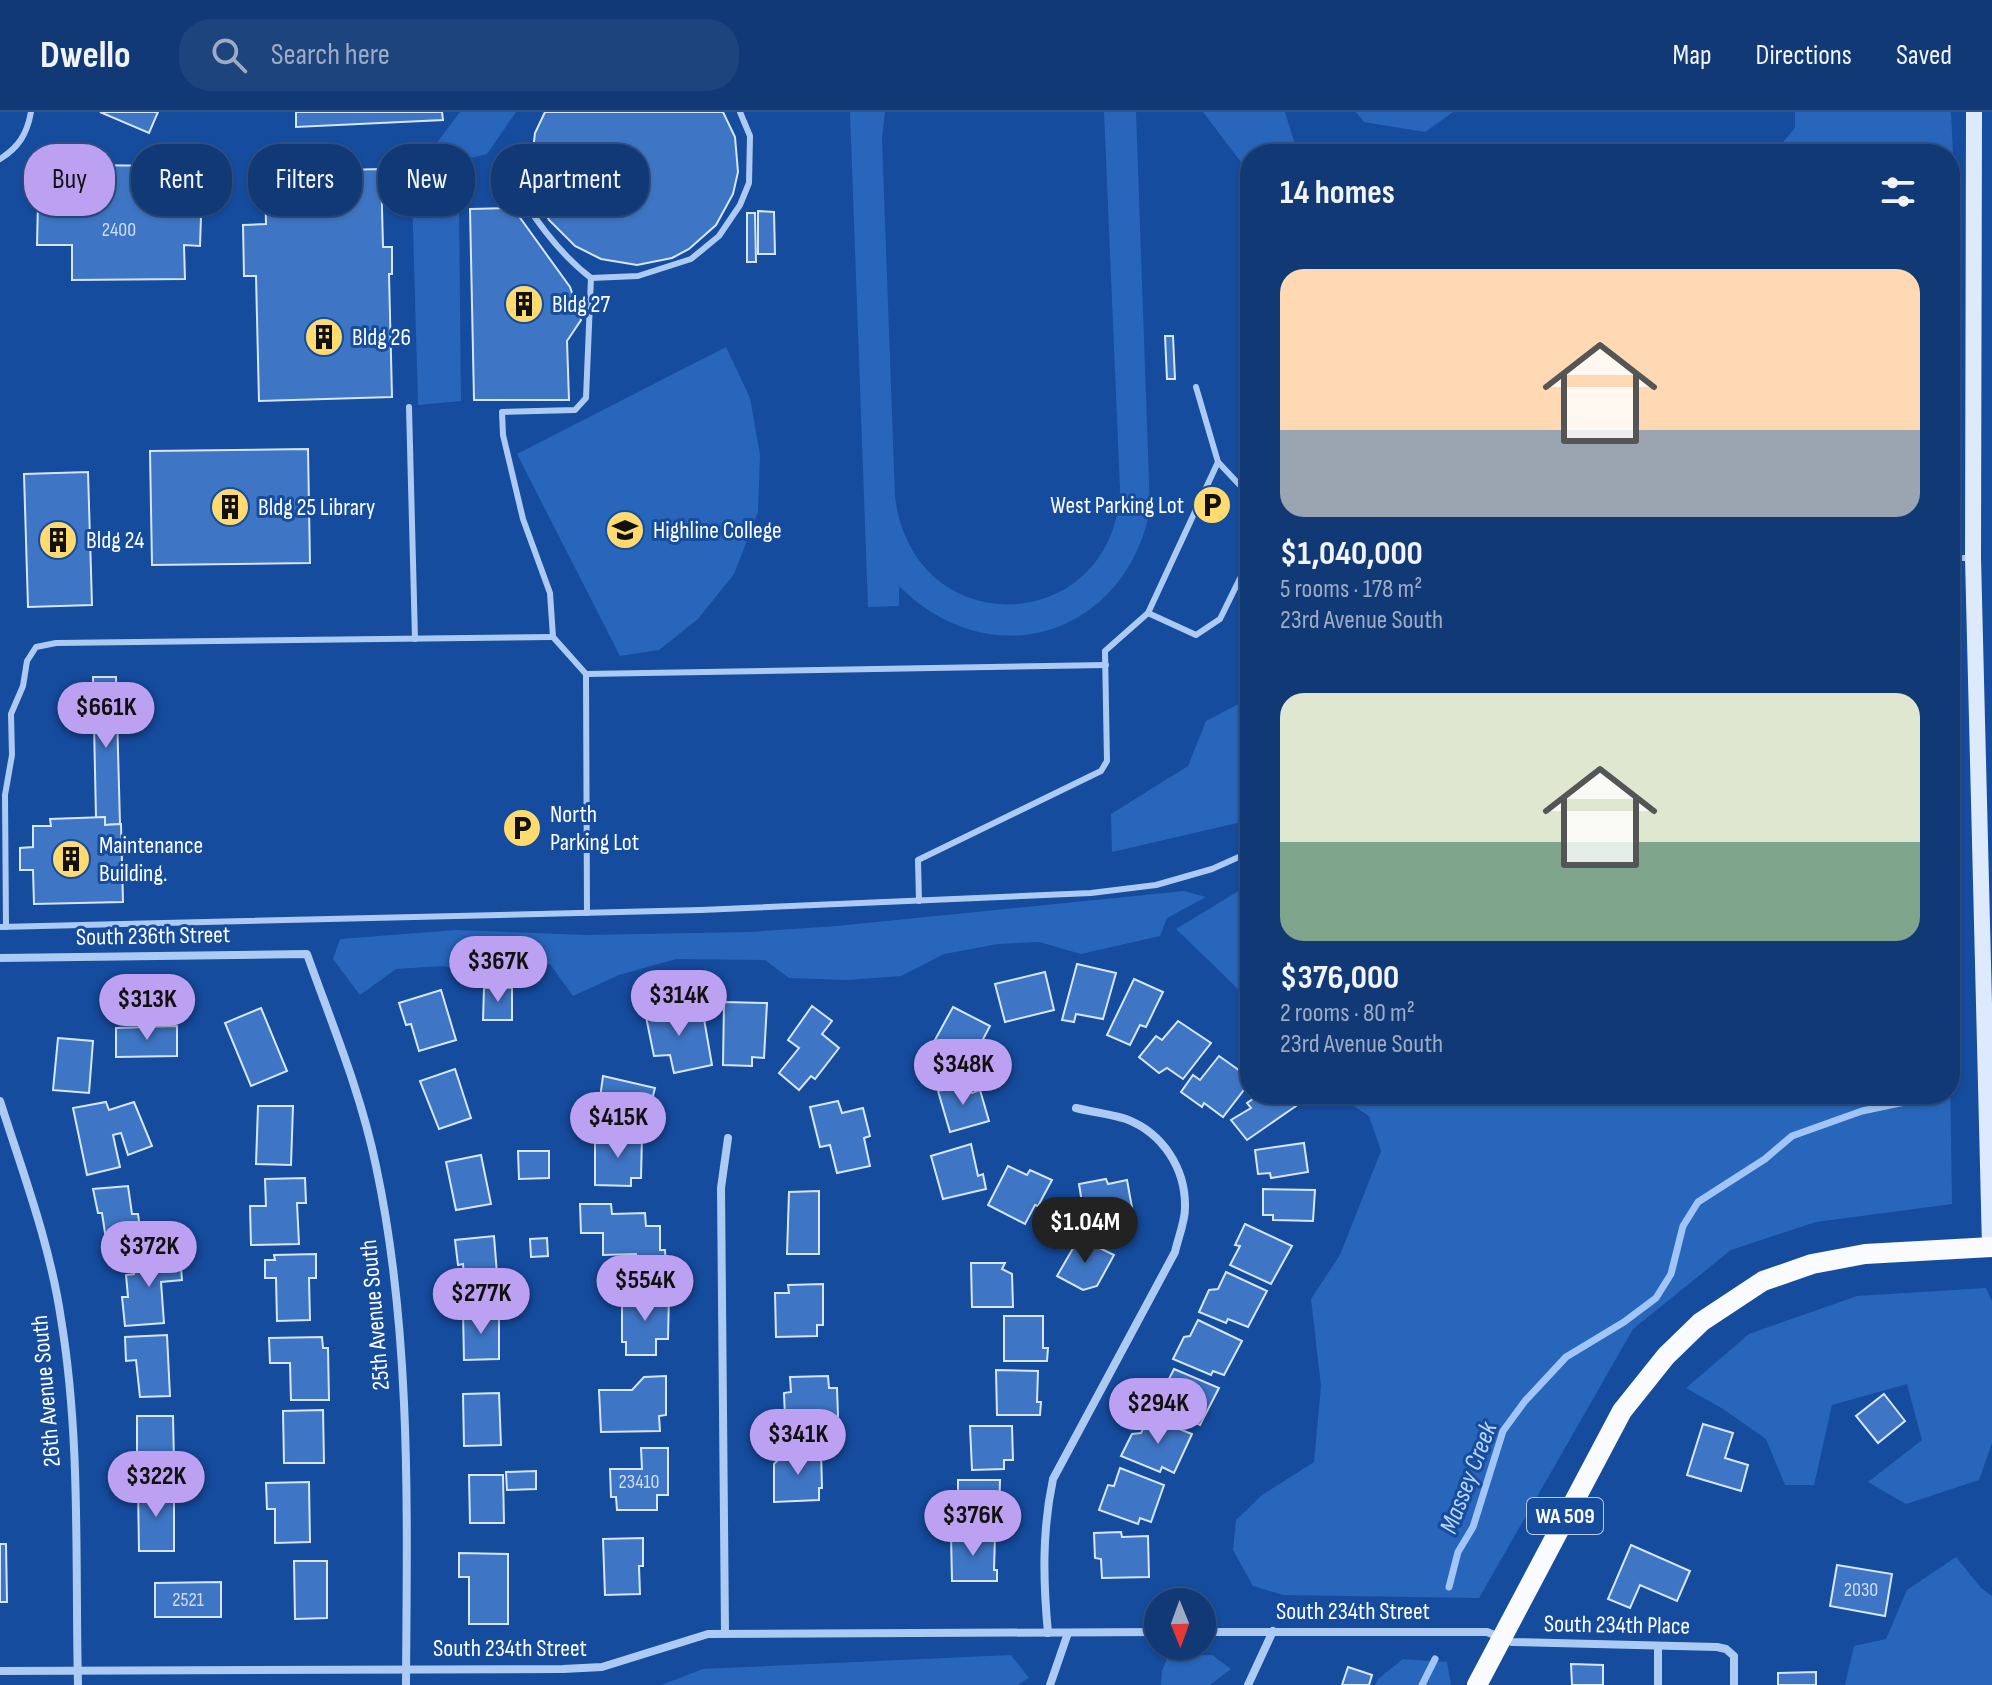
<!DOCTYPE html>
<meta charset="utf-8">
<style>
:root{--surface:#103976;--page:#1e447e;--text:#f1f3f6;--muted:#9cacc5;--line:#305388;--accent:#bca0f2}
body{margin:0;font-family:"Sofia Sans Condensed",sans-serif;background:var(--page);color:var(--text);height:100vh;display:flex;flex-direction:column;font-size:30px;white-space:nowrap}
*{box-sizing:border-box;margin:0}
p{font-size:26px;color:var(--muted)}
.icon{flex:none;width:44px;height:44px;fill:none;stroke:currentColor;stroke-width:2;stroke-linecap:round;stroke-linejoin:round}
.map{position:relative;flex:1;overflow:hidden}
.details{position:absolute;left:1240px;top:32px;width:720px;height:960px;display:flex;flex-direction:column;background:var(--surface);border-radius:32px;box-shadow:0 2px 6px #0004,0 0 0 2px var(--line)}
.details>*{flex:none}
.banner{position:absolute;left:24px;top:32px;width:760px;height:72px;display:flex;gap:16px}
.needle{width:52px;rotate:179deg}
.tools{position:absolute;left:1144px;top:1476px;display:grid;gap:16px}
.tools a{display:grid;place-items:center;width:72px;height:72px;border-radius:50%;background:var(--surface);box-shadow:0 2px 6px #0004,0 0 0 2px var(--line);font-size:40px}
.price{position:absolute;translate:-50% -68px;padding:0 18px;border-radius:28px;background:var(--accent);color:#111;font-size:26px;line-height:52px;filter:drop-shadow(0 2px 4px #0008)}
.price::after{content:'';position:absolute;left:50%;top:48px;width:24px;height:18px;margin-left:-12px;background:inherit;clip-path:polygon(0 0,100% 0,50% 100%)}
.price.selected{background:#222;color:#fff}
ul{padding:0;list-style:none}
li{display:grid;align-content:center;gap:16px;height:424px;padding:0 40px}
li span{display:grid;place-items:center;height:248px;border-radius:24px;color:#555}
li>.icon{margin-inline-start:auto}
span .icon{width:144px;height:144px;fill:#fffc;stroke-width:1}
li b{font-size:34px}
h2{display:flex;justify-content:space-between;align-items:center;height:96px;padding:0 40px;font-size:34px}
.pill{padding:0 28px;border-radius:32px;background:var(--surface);box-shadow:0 2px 6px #0004,0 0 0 2px var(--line);font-size:28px;line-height:72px}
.pill.selected{background:var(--accent);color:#111}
header{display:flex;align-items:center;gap:48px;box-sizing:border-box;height:112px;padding:0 40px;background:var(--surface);border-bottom:2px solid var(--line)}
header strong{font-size:38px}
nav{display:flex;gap:44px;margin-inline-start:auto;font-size:28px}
.search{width:560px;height:72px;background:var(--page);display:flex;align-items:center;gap:20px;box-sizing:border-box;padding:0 28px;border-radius:32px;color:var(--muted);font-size:30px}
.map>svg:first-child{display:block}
</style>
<header>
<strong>Dwello</strong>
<div class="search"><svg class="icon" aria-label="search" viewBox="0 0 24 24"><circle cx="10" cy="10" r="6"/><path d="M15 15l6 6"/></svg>Search here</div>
<nav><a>Map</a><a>Directions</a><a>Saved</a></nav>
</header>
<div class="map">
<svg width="1992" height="1573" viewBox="0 0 1992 1573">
<rect width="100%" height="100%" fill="#154c9e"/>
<g fill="#2866bc">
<polygon points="460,0 516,0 487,42 455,50 436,32"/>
<path d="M850 0H885L882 27 895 385C914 535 1116 524 1120 376L1104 0H1136L1150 398C1125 524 991 566 899 474V494L868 495Z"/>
<polygon points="1203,0 1285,0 1296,36 1292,42 1250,42 1250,62"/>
<polygon points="1356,0 1453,0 1425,20 1364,10"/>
<polygon points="1795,0 1951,0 1956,105 1950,268 1950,42 1773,42 1795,16"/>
<polygon points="429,73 471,83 459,95 461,289 418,293 412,79"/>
<polygon points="726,235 750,286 760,343 758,400 734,462 698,507 659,538 620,544 517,342"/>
<polygon points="1250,586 1250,708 1112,740 1111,702 1188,654 1206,609"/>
<polygon points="1250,772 1250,892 1233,872 1176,817"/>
<polygon points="1184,779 1206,785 1167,806 1160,824 1081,842 1039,830 998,832 944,842 901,864 847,868 789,866 765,848 676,847 619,863 573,884 550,852 518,859 474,862 444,854 396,857 360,883 333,847 340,827 456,818 586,823 749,820 837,814"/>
<polygon points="1950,955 1952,1092 1816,1110 1731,1138 1633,1217 1479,1486 1283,1483 1253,1474 1233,1438 1236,1408 1262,1383 1314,1350 1321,1274 1311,1187 1340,1143 1381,1039 1369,1004 1335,982 1950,982"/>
<polygon points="1986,1176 1992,1189 1992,1331 1979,1368 1906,1392 1868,1370 1922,1328 1907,1272 1832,1293 1814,1373 1785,1373 1766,1327 1723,1297 1686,1276 1749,1222 1857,1184"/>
<polygon points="1956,1445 1981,1476 1992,1484 1992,1573 1845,1573 1854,1534 1886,1527 1907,1478"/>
<polygon points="1011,1543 1029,1566 1018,1573 661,1573 703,1557"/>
<polygon points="1212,1543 1231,1557 1210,1573 1161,1573 1162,1559 1168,1544"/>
<polygon points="1403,1547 1447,1550 1451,1573 1375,1573 1378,1567"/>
</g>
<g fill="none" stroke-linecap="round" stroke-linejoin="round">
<g stroke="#a0c5f6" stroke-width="7">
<polyline points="1449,1475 1458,1440 1473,1415 1503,1319 1525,1289 1566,1245 1624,1210 1656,1186 1671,1162 1683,1114 1698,1090 1765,1047 1792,1024 1862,999 1943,982"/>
<polyline points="1422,1573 1435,1547"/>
</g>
</g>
<g fill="#3e76c5" stroke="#d5e6fd" stroke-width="2">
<polygon points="100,0 158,0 149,21"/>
<polygon points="296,0 442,0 443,8 296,15"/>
<polygon points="545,0 723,0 735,25 738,60 733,82 716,113 689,137 672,146 637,153 601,147 575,134 549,108 540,91 531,56 535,21"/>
<polygon points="69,53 185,54 185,104 201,104 200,134 184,133 185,167 72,168 72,133 37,133 38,90 70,89"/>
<polygon points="381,57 383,135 392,135 392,162 389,162 392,285 259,289 256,164 244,164 243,113 266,112 265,60"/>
<polygon points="513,96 570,175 581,208 567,229 569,288 474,288 470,97"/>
<polygon points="758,99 774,100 775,142 758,142"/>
<polygon points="747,101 755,101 756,150 747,150"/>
<polygon points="1165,224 1173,224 1175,267 1167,267"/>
<polygon points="308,337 310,451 152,453 150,339"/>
<polygon points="88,360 92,493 28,495 24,362"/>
<polygon points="93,565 116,565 120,712 105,713 105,705 96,706"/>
<polygon points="105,705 105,713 121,712 123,790 34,792 33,758 20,758 20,736 33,735 33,714 51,714 50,707"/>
<polygon points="1077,852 1116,861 1103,907 1076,902 1074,910 1062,908"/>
<polygon points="1045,860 1054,898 1005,910 995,872"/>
<polygon points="1134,867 1163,880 1146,915 1140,913 1130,933 1107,923"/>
<polygon points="484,876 512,876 512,908 483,908"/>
<polygon points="441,878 456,928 419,939 411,912 406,913 399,891"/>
<polygon points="724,890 767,891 764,946 752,945 752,954 723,953"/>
<polygon points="662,892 664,900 689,894 691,909 704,907 712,953 674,961 670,943 654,944 644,895"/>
<polygon points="812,894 832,909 822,922 839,936 815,967 811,964 799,978 779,961 799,936 788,928"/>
<polygon points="953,895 990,914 968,956 930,937"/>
<polygon points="261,896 287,959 251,974 225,911"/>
<polygon points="1178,909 1211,931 1183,967 1167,956 1159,961 1139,945 1156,924 1162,928"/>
<polygon points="177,914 177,944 116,945 116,916"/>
<polygon points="58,926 93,929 89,981 53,978"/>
<polygon points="1219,944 1250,966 1250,970 1223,1005 1204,991 1202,995 1181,980 1193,963 1200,968"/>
<polygon points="455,957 471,1006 439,1017 420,969"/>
<polygon points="603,964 655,976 648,1003 599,993"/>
<polygon points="969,972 972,981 980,978 989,1009 950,1020 938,979"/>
<polygon points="1260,982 1288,982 1296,994 1247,1028 1231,1008 1251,996 1247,991"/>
<polygon points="838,989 842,1001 863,996 870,1024 864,1026 870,1054 837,1061 830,1033 820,1035 810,995"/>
<polygon points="106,990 109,998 134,990 152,1034 128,1043 121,1021 113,1023 120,1055 87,1063 73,996"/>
<polygon points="258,994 293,994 291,1053 256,1052"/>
<polygon points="595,1023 642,1024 641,1066 631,1066 631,1074 595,1073"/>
<polygon points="1304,1031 1308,1060 1271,1066 1270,1061 1258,1062 1255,1038"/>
<polygon points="971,1032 978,1064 983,1062 986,1077 943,1087 931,1044"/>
<polygon points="518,1039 549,1039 549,1066 519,1067"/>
<polygon points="481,1043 491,1092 456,1098 446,1050"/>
<polygon points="1008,1054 1027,1063 1030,1058 1052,1068 1038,1094 1035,1093 1025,1112 988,1093"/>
<polygon points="305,1066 306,1091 297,1091 299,1132 251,1133 250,1094 266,1094 265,1067"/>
<polygon points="1106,1067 1108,1072 1127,1068 1135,1112 1092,1120 1088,1093 1082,1091 1079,1072"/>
<polygon points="128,1074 132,1102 138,1102 142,1130 107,1134 102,1101 98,1101 93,1077"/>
<polygon points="1263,1077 1315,1078 1313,1109 1273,1108 1273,1103 1263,1103"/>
<polygon points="819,1079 819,1142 787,1142 789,1080"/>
<polygon points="580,1092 611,1092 612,1102 645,1101 646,1114 660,1114 660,1138 665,1138 666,1153 637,1154 636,1142 603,1143 603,1121 581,1121"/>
<polygon points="1245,1112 1292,1134 1271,1172 1230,1153 1240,1134 1235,1133"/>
<polygon points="494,1124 498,1175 465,1178 463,1152 458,1153 455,1128"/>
<polygon points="547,1126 548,1144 531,1145 530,1127"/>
<polygon points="1079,1126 1114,1143 1097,1174 1083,1178 1057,1164"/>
<polygon points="316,1142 316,1166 309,1166 310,1208 277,1209 276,1166 265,1166 265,1148 275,1148 274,1143"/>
<polygon points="180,1143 182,1168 161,1170 164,1211 125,1214 122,1185 128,1185 126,1163 134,1162 133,1147"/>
<polygon points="971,1151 1005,1151 1002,1157 1012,1162 1013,1195 972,1195"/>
<polygon points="1226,1160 1267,1179 1248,1215 1228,1207 1226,1211 1199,1200 1209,1178 1218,1177"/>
<polygon points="823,1172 823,1213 817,1213 817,1224 776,1225 775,1181 789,1181 788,1173"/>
<polygon points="669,1181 668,1227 656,1227 656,1243 626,1243 626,1230 622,1230 622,1192 633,1192 641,1182"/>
<polygon points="463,1200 499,1200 499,1247 464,1248"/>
<polygon points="1004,1204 1043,1204 1043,1236 1048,1236 1047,1249 1004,1249"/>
<polygon points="1198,1208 1242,1229 1224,1263 1213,1259 1211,1263 1173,1247 1184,1225 1190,1224"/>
<polygon points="167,1223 170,1284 140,1285 136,1248 126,1249 125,1225"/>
<polygon points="322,1225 323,1236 328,1236 329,1288 291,1288 290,1251 270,1251 269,1226"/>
<polygon points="1174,1257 1219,1276 1200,1313 1187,1307 1184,1311 1148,1295 1159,1270 1166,1273"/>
<polygon points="996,1258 1038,1259 1037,1290 1041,1290 1040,1303 997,1303"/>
<polygon points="666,1264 666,1303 659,1304 660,1319 601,1320 599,1278 632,1278 644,1265"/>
<polygon points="828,1264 829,1276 837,1276 838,1304 785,1306 784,1281 791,1280 790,1265"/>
<polygon points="499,1281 501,1333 464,1334 463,1282"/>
<polygon points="1884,1282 1905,1309 1878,1331 1856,1304"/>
<polygon points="323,1298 324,1351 284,1351 283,1299"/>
<polygon points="137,1304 173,1304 174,1349 137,1349"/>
<polygon points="1149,1305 1192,1322 1174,1361 1162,1355 1160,1360 1121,1344 1132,1322 1141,1321"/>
<polygon points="1703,1312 1733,1321 1725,1346 1748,1353 1741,1379 1687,1363"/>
<polygon points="970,1314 1012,1314 1013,1348 1004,1348 1004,1357 972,1358"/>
<polygon points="641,1336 668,1336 668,1383 657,1383 657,1398 617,1398 616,1385 611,1385 610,1357 642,1357"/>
<polygon points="821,1338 822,1376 819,1376 819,1388 774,1390 774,1352 780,1346 789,1346 790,1339"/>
<polygon points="1120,1356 1164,1373 1151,1410 1140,1406 1138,1412 1099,1398 1108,1373 1114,1374"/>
<polygon points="536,1359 536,1377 507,1378 506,1360"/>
<polygon points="469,1363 503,1363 504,1411 470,1411"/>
<polygon points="958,1368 1000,1368 999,1404 991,1404 991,1412 958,1412"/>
<polygon points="309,1370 310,1430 275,1431 275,1397 267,1397 266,1371"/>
<polygon points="138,1376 174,1376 174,1439 139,1439"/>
<polygon points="1121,1420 1122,1425 1148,1424 1149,1465 1102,1466 1101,1447 1095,1446 1094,1421"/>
<polygon points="951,1423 995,1423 994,1458 997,1458 997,1469 952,1469"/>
<polygon points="643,1426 643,1454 639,1454 640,1482 605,1483 603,1427"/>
<polygon points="0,1432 6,1432 7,1490 0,1490"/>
<polygon points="1631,1433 1690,1459 1677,1489 1640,1473 1630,1496 1608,1487"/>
<polygon points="459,1441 508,1442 508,1512 469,1512 469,1465 459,1465"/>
<polygon points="294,1449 327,1449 327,1506 295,1507"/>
<polygon points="1837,1453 1892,1462 1885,1504 1830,1494"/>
<polygon points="221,1470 221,1505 155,1505 155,1471"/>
<polygon points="1571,1552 1603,1553 1603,1573 1572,1573"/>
<polygon points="1348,1555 1372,1563 1369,1573 1342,1573"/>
<polygon points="1816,1560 1816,1573 1778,1573 1778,1561"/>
</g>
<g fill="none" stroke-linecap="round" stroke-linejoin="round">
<g stroke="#adcaf3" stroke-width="6">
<path d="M0 47C19 35 27 22 31 0"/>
<path d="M511 70C534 105 557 140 591 166L586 286 575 298 502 300 503 323 523 407 550 481 553 525 586 562 587 801"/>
<polyline points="591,166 638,164 691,147 719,124 740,93 749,71 750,24 740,0"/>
<polyline points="409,295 415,527"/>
<polyline points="1218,350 1250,384"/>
<polyline points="1950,446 1970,446"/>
<polyline points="1148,501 1196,523 1220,507 1250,446"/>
<polyline points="586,562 1106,553"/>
<polyline points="919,789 918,748 1101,659 1107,649 1105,539 1148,501 1218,350 1196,275"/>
<polyline points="0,815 701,798 1091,781 1156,773 1212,757 1250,740"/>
<polyline points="6,815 5,683 12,643 11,602 23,574 27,549 36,535 56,531 553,525"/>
</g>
<g stroke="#adcaf3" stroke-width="8">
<path d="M0 846 307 842C332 912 361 981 376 1054 412 1222 407 1402 406 1573"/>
<path d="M0 989C23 1061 50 1132 61 1207 81 1327 75 1451 78 1573"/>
<polyline points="1202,1520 1487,1520 1512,1530 1717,1535 1726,1537 1734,1544 1734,1573"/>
<polyline points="725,1521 721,1076 728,1026"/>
<path d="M1048 1521C1043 1468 1042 1419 1053 1367L1175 1140C1178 1126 1185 1110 1185 1096 1186 1057 1163 1021 1126 1007 1111 1002 1092 1000 1076 996"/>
<polyline points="1658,1535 1658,1573"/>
<polyline points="0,1559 563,1557 602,1555 708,1522 1158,1520"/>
<polyline points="1050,1573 1068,1521"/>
<polyline points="1248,1573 1273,1519"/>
</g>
<polyline stroke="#dde9fd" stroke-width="16" points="1974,0 1973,446 1990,1135"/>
<polyline stroke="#f9fbff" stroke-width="20" points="1477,1573 1622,1299 1666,1244 1701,1210 1763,1169 1812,1152 1865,1142 1992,1135"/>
</g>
<defs>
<symbol id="building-disc" viewBox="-11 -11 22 22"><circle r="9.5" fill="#ffda6f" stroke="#154c9e"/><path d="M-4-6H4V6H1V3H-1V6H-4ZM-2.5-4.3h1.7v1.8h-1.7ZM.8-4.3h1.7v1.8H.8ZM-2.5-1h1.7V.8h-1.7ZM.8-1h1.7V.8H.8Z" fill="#111"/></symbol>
<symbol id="parking-disc" viewBox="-11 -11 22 22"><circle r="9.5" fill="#ffda6f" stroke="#154c9e"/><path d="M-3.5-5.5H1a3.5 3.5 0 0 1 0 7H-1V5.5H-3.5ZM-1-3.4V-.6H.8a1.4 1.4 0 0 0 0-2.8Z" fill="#111"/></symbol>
<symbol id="university-disc" viewBox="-11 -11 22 22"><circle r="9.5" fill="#ffda6f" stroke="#154c9e"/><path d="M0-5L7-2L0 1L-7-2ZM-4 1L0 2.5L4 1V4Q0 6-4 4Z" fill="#111"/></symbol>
</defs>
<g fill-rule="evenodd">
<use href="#building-disc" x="502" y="170" width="44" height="44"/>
<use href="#building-disc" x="302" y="203" width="44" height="44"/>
<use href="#parking-disc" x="1190" y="371" width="44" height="44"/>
<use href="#building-disc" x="208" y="373" width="44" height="44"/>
<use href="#university-disc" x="603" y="396" width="44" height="44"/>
<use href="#building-disc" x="36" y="406" width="44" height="44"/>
<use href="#parking-disc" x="500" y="694" width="44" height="44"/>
<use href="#building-disc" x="49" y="725" width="44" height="44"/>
</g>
<g text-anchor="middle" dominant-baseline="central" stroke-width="6" stroke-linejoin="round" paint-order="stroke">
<g font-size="20" fill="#cfddf0">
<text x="119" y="118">2400</text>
<text x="639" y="1370">23410</text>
<text x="1861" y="1478">2030</text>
<text x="188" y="1488">2521</text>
</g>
<rect fill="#154c9e" stroke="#b9c9e2" stroke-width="2" x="1527" y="1386" width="76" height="36" rx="6"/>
<g font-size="22" font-weight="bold" fill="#fff">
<text x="1565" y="1404">WA 509</text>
</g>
<g font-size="24" fill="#fff" stroke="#154c9e" text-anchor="start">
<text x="552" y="192">Bldg 27</text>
<text x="352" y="225">Bldg 26</text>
<text x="1184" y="393" text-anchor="end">West Parking Lot</text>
<text x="258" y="395">Bldg 25 Library</text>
<text x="653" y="418">Highline College</text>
<text x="86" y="428">Bldg 24</text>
<text x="550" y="702">North<tspan x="550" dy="28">Parking Lot</tspan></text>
<text x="99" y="733">Maintenance<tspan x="99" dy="28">Building.</tspan></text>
</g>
<g font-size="24" fill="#fff" stroke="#154c9e">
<text transform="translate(153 824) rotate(-1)">South 236th Street</text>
<text transform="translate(375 1203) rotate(-95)">25th Avenue South</text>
<text transform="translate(46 1279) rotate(-95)">26th Avenue South</text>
<text x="1353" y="1499">South 234th Street</text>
<text transform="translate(1617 1513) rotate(1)">South 234th Place</text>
<text x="510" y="1536">South 234th Street</text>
</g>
<g font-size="26" font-style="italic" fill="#bad5f9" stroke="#154c9e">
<text transform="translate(1469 1366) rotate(-69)">Massey Creek</text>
</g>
</g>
</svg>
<div class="tools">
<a><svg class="needle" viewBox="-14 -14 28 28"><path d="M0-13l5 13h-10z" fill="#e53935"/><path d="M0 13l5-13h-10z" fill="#9cacc5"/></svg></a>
</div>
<b class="price" style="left:106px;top:638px">$661K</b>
<b class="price" style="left:498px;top:892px">$367K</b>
<b class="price" style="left:679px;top:926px">$314K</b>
<b class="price" style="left:147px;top:930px">$313K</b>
<b class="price" style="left:963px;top:995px">$348K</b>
<b class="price" style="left:618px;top:1048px">$415K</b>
<b class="price selected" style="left:1085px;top:1153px">$1.04M</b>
<b class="price" style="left:149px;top:1177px">$372K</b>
<b class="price" style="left:645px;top:1211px">$554K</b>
<b class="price" style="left:481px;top:1224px">$277K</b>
<b class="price" style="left:1158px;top:1334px">$294K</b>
<b class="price" style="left:798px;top:1365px">$341K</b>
<b class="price" style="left:156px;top:1407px">$322K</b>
<b class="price" style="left:973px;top:1446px">$376K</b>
<div class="banner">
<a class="pill selected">Buy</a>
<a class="pill">Rent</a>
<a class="pill">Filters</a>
<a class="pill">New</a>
<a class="pill">Apartment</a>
</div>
<section class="details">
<h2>14 homes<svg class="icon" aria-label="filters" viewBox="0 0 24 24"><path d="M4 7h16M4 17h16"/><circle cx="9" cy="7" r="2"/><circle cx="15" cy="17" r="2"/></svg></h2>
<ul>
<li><span style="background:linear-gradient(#ffd9b3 65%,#9aa5b1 0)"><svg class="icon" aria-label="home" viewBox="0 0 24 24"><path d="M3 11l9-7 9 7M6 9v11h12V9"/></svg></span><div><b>$1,040,000</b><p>5 rooms · 178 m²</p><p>23rd Avenue South</p></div></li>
<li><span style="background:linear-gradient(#dfe7d0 60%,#7fa58c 0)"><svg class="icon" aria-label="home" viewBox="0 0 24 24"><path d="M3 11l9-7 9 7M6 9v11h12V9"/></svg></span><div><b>$376,000</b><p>2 rooms · 80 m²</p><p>23rd Avenue South</p></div></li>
</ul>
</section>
</div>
